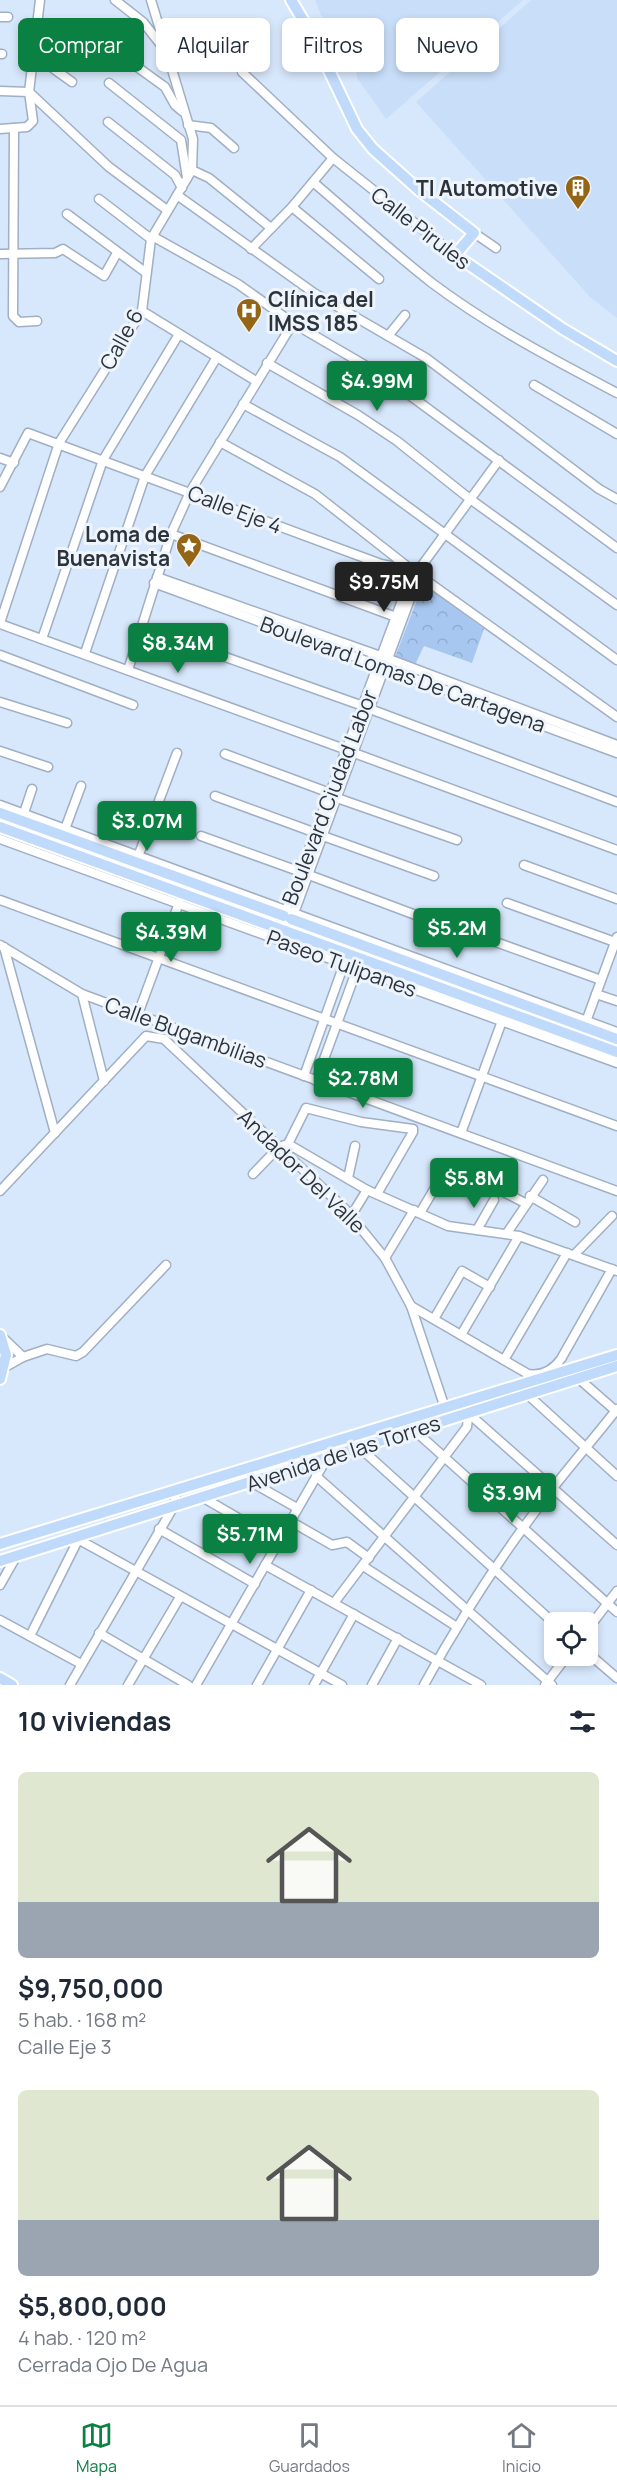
<!DOCTYPE html>
<html lang="es">
<meta charset="utf-8">
<style>
:root{--surface:#fff;--page:#f2f2f3;--text:#1f2937;--muted:#747a83;--line:#e0e1e3;--accent:#0b8043}
body{margin:0;font-family:Manrope,sans-serif;background:var(--page);color:var(--text);height:100vh;display:flex;flex-direction:column;font-size:22px;white-space:nowrap}
*{box-sizing:border-box;margin:0}
p{font-size:20px;color:var(--muted)}
.icon{flex:none;width:33px;height:33px;fill:none;stroke:currentColor;stroke-width:2;stroke-linecap:round;stroke-linejoin:round}
.map{position:relative;height:1685px;overflow:hidden}
.details{display:flex;flex-direction:column;background:var(--surface);flex:1}
.details>*{flex:none}
.hud{position:absolute;left:18px;top:18px;width:582px;height:54px;display:flex;gap:12px}
.controls{position:absolute;left:544px;top:1612px;display:grid;gap:12px}
.controls a{display:grid;place-items:center;width:54px;height:54px;border-radius:9px;background:var(--surface);box-shadow:0 3px 9px #0003;font-size:30px}
.price{position:absolute;translate:-50% -51px;padding:0 14px;border-radius:6px;background:var(--accent);color:#fff;font-size:20px;line-height:39px;filter:drop-shadow(0 2px 3px #0008)}
.price::after{content:'';position:absolute;left:50%;top:36px;width:18px;height:14px;margin-left:-9px;background:inherit;clip-path:polygon(0 0,100% 0,50% 100%)}
.price.on{background:#222;color:#fff}
ul{padding:0;list-style:none}
li{display:grid;align-content:center;gap:12px;height:318px;padding:0 18px}
li span{display:grid;place-items:center;height:186px;border-radius:9px;color:#555}
li>.icon{margin-inline-start:auto}
span .icon{width:108px;height:108px;fill:#fffc;stroke-width:1}
li b{font-size:26px}
h2{display:flex;justify-content:space-between;align-items:center;height:72px;padding:0 18px;font-size:26px}
.tag{padding:0 21px;border-radius:9px;background:var(--surface);box-shadow:0 3px 9px #0003;font-size:21px;line-height:54px}
.tag.on{background:var(--accent);color:#fff}
.menu{display:flex;justify-content:space-around;align-items:center;height:84px;border-top:2px solid var(--line);background:var(--surface);font-size:16px;color:var(--muted)}
.menu a{display:grid;justify-items:center;gap:3px}
.menu .on{color:var(--accent)}
.map>svg:first-child{display:block}
</style>
<div class="map">
<svg width="617" height="1685" viewBox="0 0 617 1685">
<defs>
<pattern id="park-crowns" width="20" height="18" patternUnits="userSpaceOnUse" patternTransform="scale(1.5)"><rect width="20" height="18" fill="#a8c7f0"/><path d="M2 6a3 3 0 1 1 6 0M12 15a3 3 0 1 1 6 0" fill="none" stroke="#91abcf"/></pattern>
</defs>
<rect width="100%" height="100%" fill="#d8e8fc"/>
<g fill="#c9def9">
<polygon points="315,0 523,0 386,119 357,78 355,60 345,42 321,15"/>
<polygon points="531,0 617,0 617,318 590,297 416,102"/>
</g>
<polygon fill="url(#park-crowns)" points="423,584 484,629 472,663 424,646 414,667 394,660"/>
<g fill="none" stroke-linecap="round" stroke-linejoin="round">
<defs>
<g id="minor">
<polyline points="115,0 143,22 165,50"/>
<polyline points="0,17 8,17"/>
<polyline points="97,38 165,87 175,105 182,111"/>
<polyline points="0,54 2,54"/>
<polyline points="33,57 47,64 72,82"/>
<polyline points="242,72 333,158 455,255"/>
<polyline points="109,83 181,140 187,178"/>
<polyline points="0,91 29,92 109,167 167,210"/>
<polyline points="108,122 175,175 182,188"/>
<polyline points="188,125 211,128 234,148"/>
<polyline points="14,128 13,316 19,322 37,321"/>
<polyline points="0,129 27,127 33,121 29,92 40,0"/>
<polyline points="192,170 209,178 271,228"/>
<path d="M313 182C352 215 391 251 432 283 489 326 554 360 617 393"/>
<polyline points="177,195 314,293 426,358 599,489 617,499"/>
<polyline points="99,199 151,239"/>
<polyline points="292,207 379,279"/>
<polyline points="67,214 145,272"/>
<polyline points="474,233 496,248"/>
<polyline points="152,236 238,284 293,323 385,377 617,548"/>
<polyline points="251,249 292,207 333,158"/>
<polyline points="0,254 55,253 63,249 104,276 117,253"/>
<polyline points="142,311 256,381"/>
<polyline points="388,336 405,315"/>
<polyline points="267,363 358,415 397,441 470,499 617,605"/>
<polyline points="534,385 617,434"/>
<polyline points="243,404 340,457 617,660"/>
<polyline points="220,442 315,494 413,571 617,717"/>
<polyline points="0,458 14,463"/>
<polyline points="0,487 28,433 381,564 410,570"/>
<polyline points="171,534 396,617"/>
<polyline points="157,577 389,659 617,745"/>
<polyline points="154,583 617,753"/>
<polyline points="0,623 59,443 142,311 151,239 192,170 193,139 151,0"/>
<polyline points="0,624 347,750"/>
<polyline points="141,627 363,706"/>
<polyline points="42,639 103,460 179,334"/>
<polyline points="85,653 145,476 217,357"/>
<polyline points="0,655 133,705"/>
<polyline points="128,670 171,534 190,492 293,323"/>
<polyline points="0,702 67,723"/>
<polyline points="370,709 617,802"/>
<polyline points="0,751 48,767"/>
<polyline points="354,753 617,850"/>
<polyline points="225,754 330,793"/>
<polyline points="215,796 316,833"/>
<polyline points="337,798 457,840"/>
<polyline points="0,805 617,1032"/>
<polyline points="24,813 32,789"/>
<polyline points="65,829 81,786"/>
<polyline points="201,836 301,872"/>
<polyline points="323,836 434,876"/>
<polyline points="0,839 617,1063"/>
<polyline points="139,854 177,753"/>
<polyline points="524,865 617,899"/>
<polyline points="309,875 421,917"/>
<polyline points="0,900 617,1126"/>
<polyline points="507,903 615,942"/>
<polyline points="279,929 413,571 420,568 499,460"/>
<polyline points="287,932 420,572"/>
<polyline points="493,941 601,980"/>
<polyline points="0,945 82,994 617,1191"/>
<polyline points="4,947 55,1133"/>
<polyline points="82,994 104,1081"/>
<polyline points="596,994 617,1001"/>
<polyline points="138,1014 179,903"/>
<polyline points="580,1038 617,937"/>
<polyline points="304,1076 344,964"/>
<polyline points="316,1081 357,969"/>
<polyline points="461,1133 502,1021"/>
<polyline points="288,1144 367,1190 448,1226 519,1236 617,1271"/>
<polyline points="253,1174 279,1147 288,1144 306,1108 361,1122 413,1129 413,1132 377,1194"/>
<polyline points="348,1178 355,1146"/>
<polyline points="0,1191 146,1036 164,1039 345,1209 385,1258 411,1306 445,1408"/>
<polyline points="530,1196 575,1222"/>
<polyline points="420,1213 449,1164 525,1203"/>
<polyline points="351,1216 367,1190"/>
<polyline points="477,1230 494,1200"/>
<polyline points="507,1233 543,1180"/>
<polyline points="574,1255 612,1216"/>
<polyline points="385,1258 414,1210"/>
<path d="M411 1306 528 1374C542 1376 553 1370 561 1359L612 1269"/>
<polyline points="434,1319 462,1271 490,1287"/>
<polyline points="461,1335 519,1236"/>
<polyline points="1,1336 23,1357"/>
<polyline points="504,1360 567,1253"/>
<polyline points="0,1370 23,1357 47,1349 76,1356 83,1352 166,1265"/>
<polyline points="578,1378 617,1412"/>
<polyline points="527,1394 617,1476"/>
<polyline points="468,1413 617,1545"/>
<polyline points="414,1430 617,1612"/>
<polyline points="359,1447 555,1624"/>
<polyline points="316,1476 552,1685"/>
<polyline points="251,1482 297,1508"/>
<polyline points="202,1497 278,1541"/>
<polyline points="290,1521 332,1545 347,1542 369,1558"/>
<polyline points="159,1529 255,1584"/>
<polyline points="74,1537 342,1685"/>
<polyline points="265,1565 481,1685"/>
<polyline points="363,1566 457,1627"/>
<polyline points="0,1585 17,1555"/>
<polyline points="334,1603 467,1427 469,1408"/>
<polyline points="0,1620 81,1664"/>
<polyline points="588,1629 617,1591"/>
<polyline points="99,1633 188,1685"/>
<polyline points="30,1636 78,1540"/>
<polyline points="588,1653 617,1678"/>
<polyline points="70,1685 174,1506 177,1490"/>
<polyline points="128,1685 180,1597"/>
<polyline points="196,1685 327,1458"/>
<polyline points="257,1685 311,1590"/>
<polyline points="314,1685 354,1614"/>
<polyline points="372,1685 398,1638"/>
<path d="M424 1685C461 1617 505 1550 553 1488 574 1461 596 1436 617 1409"/>
<polyline points="545,1685 567,1656"/>
</g>
<g id="major">
<polyline points="291,0 312,35 357,129 373,149 420,191 474,233 455,255 563,329 617,361"/>
<polyline points="0,813 284,916"/>
<polyline points="0,827 617,1052"/>
<polyline points="291,919 617,1039"/>
<polyline points="0,1335 6,1355 0,1379"/>
<polyline points="0,1544 617,1355"/>
<polyline points="0,1561 617,1366"/>
<polyline points="0,1678 12,1685"/>
</g>
</defs>
<use href="#minor" stroke="#a0afc3" stroke-width="11"/>
<use href="#major" stroke="#fff" stroke-width="14"/>
<use href="#minor" stroke="#fff" stroke-width="8"/>
<use href="#major" stroke="#c0dafc" stroke-width="10"/>
</g>
<defs>
<symbol id="building-pin" viewBox="-11 -11 22 30"><path d="M0 17L-7.5 6A9.5 9.5 0 1 1 7.5 6Z" fill="#946514" stroke="#eef4fc"/><path d="M-4-6H4V6H1V3H-1V6H-4ZM-2.5-4.3h1.7v1.8h-1.7ZM.8-4.3h1.7v1.8H.8ZM-2.5-1h1.7V.8h-1.7ZM.8-1h1.7V.8H.8Z" fill="#fff"/></symbol>
<symbol id="hospital-pin" viewBox="-11 -11 22 30"><path d="M0 17L-7.5 6A9.5 9.5 0 1 1 7.5 6Z" fill="#946514" stroke="#eef4fc"/><path d="M-5-5h3v3.5h4V-5h3V5h-3V1.5h-4V5h-3Z" fill="#fff"/></symbol>
<symbol id="sight-pin" viewBox="-11 -11 22 30"><path d="M0 17L-7.5 6A9.5 9.5 0 1 1 7.5 6Z" fill="#946514" stroke="#eef4fc"/><path d="M0-6L1.8-2.2L6-1.7L2.9 1.2L3.7 5.4L0 3.3L-3.7 5.4L-2.9 1.2L-6-1.7L-1.8-2.2Z" fill="#fff"/></symbol>
</defs>
<g fill-rule="evenodd">
<use href="#building-pin" x="563" y="173" width="30" height="40"/>
<use href="#hospital-pin" x="234" y="296" width="30" height="40"/>
<use href="#sight-pin" x="174" y="531" width="30" height="40"/>
</g>
<g text-anchor="middle" dominant-baseline="central" stroke-width="6" stroke-linejoin="round" paint-order="stroke">
<g font-size="21" font-weight="bold" fill="#2c333a" stroke="#eef4fc" text-anchor="end">
<text x="558" y="188">TI Automotive</text>
<text x="268" y="299" text-anchor="start">Clínica del<tspan x="268" dy="24">IMSS 185</tspan></text>
<text x="170" y="534">Loma de<tspan x="170" dy="24">Buenavista</tspan></text>
</g>
<g font-size="21" fill="#2c333a" stroke="#eef4fc">
<text transform="translate(421 228) rotate(38)">Calle Pirules</text>
<text transform="translate(121 339) rotate(-61)">Calle 6</text>
<text transform="translate(235 509) rotate(21)">Calle Eje 4</text>
<text transform="translate(403 674) rotate(20)">Boulevard Lomas De Cartagena</text>
<text transform="translate(329 797) rotate(-69)">Boulevard Ciudad Labor</text>
<text transform="translate(342 963) rotate(20)">Paseo Tulipanes</text>
<text transform="translate(186 1032) rotate(20)">Calle Bugambilias</text>
<text transform="translate(302 1171) rotate(44)">Andador Del Valle</text>
<text transform="translate(343 1453) rotate(-18)">Avenida de las Torres</text>
</g>
</g>
</svg>
<div class="controls">
<a><svg class="icon" aria-label="locate" viewBox="0 0 24 24"><circle cx="12" cy="12" r="6"/><path d="M12 2v4M12 18v4M2 12h4M18 12h4"/></svg></a>
</div>
<b class="price" style="left:377px;top:412px">$4.99M</b>
<b class="price on" style="left:384px;top:613px">$9.75M</b>
<b class="price" style="left:178px;top:674px">$8.34M</b>
<b class="price" style="left:147px;top:852px">$3.07M</b>
<b class="price" style="left:457px;top:959px">$5.2M</b>
<b class="price" style="left:171px;top:963px">$4.39M</b>
<b class="price" style="left:363px;top:1109px">$2.78M</b>
<b class="price" style="left:474px;top:1209px">$5.8M</b>
<b class="price" style="left:512px;top:1524px">$3.9M</b>
<b class="price" style="left:250px;top:1565px">$5.71M</b>
<div class="hud">
<a class="tag on">Comprar</a>
<a class="tag">Alquilar</a>
<a class="tag">Filtros</a>
<a class="tag">Nuevo</a>
</div>
</div>
<section class="details">
<h2>10 viviendas<svg class="icon" aria-label="filters" viewBox="0 0 24 24"><path d="M4 7h16M4 17h16"/><circle cx="9" cy="7" r="2"/><circle cx="15" cy="17" r="2"/></svg></h2>
<ul>
<li><span style="background:linear-gradient(#dfe7d0 70%,#9aa5b1 0)"><svg class="icon" aria-label="home" viewBox="0 0 24 24"><path d="M3 11l9-7 9 7M6 9v11h12V9"/></svg></span><div><b>$9,750,000</b><p>5 hab. · 168 m²</p><p>Calle Eje 3</p></div></li>
<li><span style="background:linear-gradient(#dfe7d0 70%,#9aa5b1 0)"><svg class="icon" aria-label="home" viewBox="0 0 24 24"><path d="M3 11l9-7 9 7M6 9v11h12V9"/></svg></span><div><b>$5,800,000</b><p>4 hab. · 120 m²</p><p>Cerrada Ojo De Agua</p></div></li>
</ul>
</section>
<nav class="menu">
<a class="on"><svg class="icon" aria-label="map" viewBox="0 0 24 24"><path d="M3 6l6-2 6 2 6-2v14l-6 2-6-2-6 2zM9 4v14M15 6v14"/></svg>Mapa</a>
<a><svg class="icon" aria-label="saved" viewBox="0 0 24 24"><path d="M7 4h10v16l-5-4-5 4z"/></svg>Guardados</a>
<a><svg class="icon" aria-label="home" viewBox="0 0 24 24"><path d="M3 11l9-7 9 7M6 9v11h12V9"/></svg>Inicio</a>
</nav>
